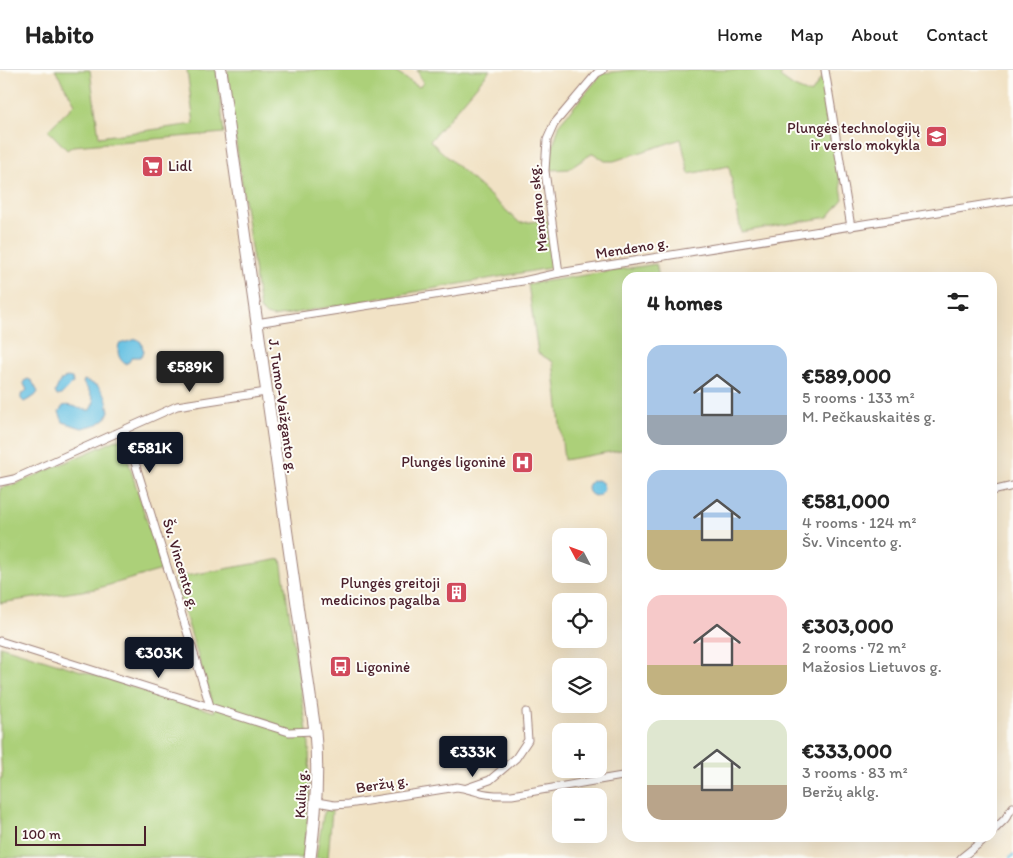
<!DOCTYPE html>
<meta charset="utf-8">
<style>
:root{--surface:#fff;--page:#f6f6f6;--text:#222;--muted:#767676;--line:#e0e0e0;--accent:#111827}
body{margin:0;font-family:Itim,sans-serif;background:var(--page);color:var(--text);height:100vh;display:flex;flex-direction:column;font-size:19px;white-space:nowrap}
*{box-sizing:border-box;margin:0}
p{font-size:16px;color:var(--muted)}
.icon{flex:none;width:28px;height:28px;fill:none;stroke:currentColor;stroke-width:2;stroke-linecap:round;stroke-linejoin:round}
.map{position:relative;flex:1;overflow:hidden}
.drawer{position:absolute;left:622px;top:202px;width:375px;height:570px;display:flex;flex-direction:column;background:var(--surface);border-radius:15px;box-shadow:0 5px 20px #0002}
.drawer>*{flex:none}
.needle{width:32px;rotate:311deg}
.buttons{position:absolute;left:552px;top:458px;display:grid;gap:10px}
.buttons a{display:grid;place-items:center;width:55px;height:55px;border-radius:10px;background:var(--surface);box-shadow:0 5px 20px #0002;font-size:25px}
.scale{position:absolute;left:15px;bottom:12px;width:131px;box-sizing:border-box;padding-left:5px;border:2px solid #4a1f2b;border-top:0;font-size:14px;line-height:18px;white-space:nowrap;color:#4a1f2b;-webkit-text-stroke:4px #fdfcf7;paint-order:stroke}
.price{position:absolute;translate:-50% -42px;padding:0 11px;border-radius:5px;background:var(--accent);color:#fff;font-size:16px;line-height:32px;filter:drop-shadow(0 1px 2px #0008)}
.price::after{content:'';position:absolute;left:50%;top:30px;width:15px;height:11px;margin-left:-8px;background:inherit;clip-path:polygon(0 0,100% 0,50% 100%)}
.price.selected{background:#222;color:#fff}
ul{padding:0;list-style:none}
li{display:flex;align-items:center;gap:15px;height:125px;padding:0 25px}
li span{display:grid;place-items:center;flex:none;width:140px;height:100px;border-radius:15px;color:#555}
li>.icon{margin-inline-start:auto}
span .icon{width:60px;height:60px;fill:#fffc;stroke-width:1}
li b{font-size:21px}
h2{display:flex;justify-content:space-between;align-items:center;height:60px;padding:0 25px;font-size:21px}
header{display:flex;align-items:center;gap:30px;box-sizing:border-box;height:70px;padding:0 25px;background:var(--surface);border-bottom:1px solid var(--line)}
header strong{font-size:24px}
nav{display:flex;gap:28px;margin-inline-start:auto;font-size:18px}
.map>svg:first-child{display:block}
</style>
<header>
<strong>Habito</strong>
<nav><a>Home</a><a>Map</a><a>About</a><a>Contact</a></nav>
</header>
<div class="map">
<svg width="1013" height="788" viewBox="0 0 1013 788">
<rect width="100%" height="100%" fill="#fdfcf7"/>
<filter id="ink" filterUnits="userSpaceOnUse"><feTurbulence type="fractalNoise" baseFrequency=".02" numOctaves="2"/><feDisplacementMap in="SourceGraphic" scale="10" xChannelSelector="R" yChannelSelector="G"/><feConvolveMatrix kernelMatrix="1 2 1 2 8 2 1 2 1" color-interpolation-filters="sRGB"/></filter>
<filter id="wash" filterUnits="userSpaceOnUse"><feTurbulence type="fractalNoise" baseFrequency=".0096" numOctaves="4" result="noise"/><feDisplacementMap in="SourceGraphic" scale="20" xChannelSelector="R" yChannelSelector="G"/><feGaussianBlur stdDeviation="1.12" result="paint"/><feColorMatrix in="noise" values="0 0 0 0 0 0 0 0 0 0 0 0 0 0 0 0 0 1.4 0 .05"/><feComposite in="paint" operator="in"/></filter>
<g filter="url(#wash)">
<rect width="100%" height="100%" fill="#f1e2c5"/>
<g fill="#acd079" stroke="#7b7852">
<polygon points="55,0 90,0 99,67 194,54 187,0 217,0 224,63 73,76 67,80 48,60 75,34"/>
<polygon points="228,0 392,0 419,17 423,13 417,0 490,0 430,71 520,153 549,150 555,197 273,247 266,245 260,239 227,11"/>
<polygon points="631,0 784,0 780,7 794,17 811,24 821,8 824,10 843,129 828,147 741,162 729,96 689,104 681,69 614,91 605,91 593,83 569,99 550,100 549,90 560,53 603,3"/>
<polygon points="656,194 659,207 628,208 627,379 564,390 553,292 538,283 528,214"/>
<polygon points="121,368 162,500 95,519 0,533 0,418 14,415"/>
<polygon points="281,489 309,674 310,727 304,788 0,788 0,708 2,708 0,675 0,576 215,642 174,508"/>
<polygon points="328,740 332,740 328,788 316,788 323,746 325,741"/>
</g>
<g fill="#64c0e2" stroke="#577086">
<path d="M137 269 141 272 144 282 140 287H132L129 292 125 294C118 288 117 283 119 274Z"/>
<polygon points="67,307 72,308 73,313 61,325 57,326 55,322 60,311"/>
<polygon points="28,309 32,311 38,322 35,326 24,332 21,329 21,325 27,320 24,314 24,311"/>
<path d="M84 310 98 316 106 326 109 341 106 348 98 354 82 358 63 352 59 342 63 336C73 333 80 341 90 340L94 332 89 321 83 313Z"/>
<circle cx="596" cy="418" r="8"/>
</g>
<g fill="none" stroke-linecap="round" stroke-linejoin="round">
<polyline stroke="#64c0e2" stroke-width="2.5" points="1010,788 1013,785"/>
</g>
</g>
<g filter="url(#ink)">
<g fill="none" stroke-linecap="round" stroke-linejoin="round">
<defs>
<g id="minor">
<polyline points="825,0 851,157"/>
<polyline points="559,203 545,101 547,70 554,54 597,3 603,0"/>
<polyline points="256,253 523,211 559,203 1013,130"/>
<polyline points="125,360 210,636"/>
<polyline points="0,412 14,409 177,336 266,322"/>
<polyline points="992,421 1013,416"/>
<polyline points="0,571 289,662 315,661"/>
<polyline points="467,718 490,710 516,688 528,670 526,642"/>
<path d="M317 732 334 735 348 734 457 717C465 718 470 720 478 722 489 726 500 725 512 725L628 705"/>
<polyline points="992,762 1005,749 1013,737"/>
<polyline points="961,788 986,768"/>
</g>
<path id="primary" d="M221 0 315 661C319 704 316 745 310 788"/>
</defs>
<use href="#minor" stroke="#9e8078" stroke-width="9"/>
<use href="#primary" stroke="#9e8078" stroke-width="13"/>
<use href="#minor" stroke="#fff" stroke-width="7"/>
<use href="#primary" stroke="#fff" stroke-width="11"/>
</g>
</g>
<defs>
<symbol id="school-square" viewBox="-11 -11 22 22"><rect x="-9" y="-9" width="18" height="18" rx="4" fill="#d1495b" stroke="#fdfcf7"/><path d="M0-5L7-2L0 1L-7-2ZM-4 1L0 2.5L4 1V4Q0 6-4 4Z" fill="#fff"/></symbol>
<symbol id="supermarket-square" viewBox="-11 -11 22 22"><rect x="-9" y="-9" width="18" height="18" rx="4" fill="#d1495b" stroke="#fdfcf7"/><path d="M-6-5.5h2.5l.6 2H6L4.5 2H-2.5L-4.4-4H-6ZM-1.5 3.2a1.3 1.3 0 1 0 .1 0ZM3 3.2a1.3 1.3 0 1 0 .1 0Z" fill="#fff"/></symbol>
<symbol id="hospital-square" viewBox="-11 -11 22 22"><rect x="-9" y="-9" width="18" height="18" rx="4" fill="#d1495b" stroke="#fdfcf7"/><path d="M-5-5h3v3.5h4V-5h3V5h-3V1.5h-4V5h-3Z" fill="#fff"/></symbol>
<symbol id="building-square" viewBox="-11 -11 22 22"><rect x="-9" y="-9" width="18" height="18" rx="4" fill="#d1495b" stroke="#fdfcf7"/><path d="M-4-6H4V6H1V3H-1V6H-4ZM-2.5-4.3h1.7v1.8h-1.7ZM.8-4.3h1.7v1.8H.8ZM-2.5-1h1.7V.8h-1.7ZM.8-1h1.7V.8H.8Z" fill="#fff"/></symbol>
<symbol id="bus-square" viewBox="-11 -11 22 22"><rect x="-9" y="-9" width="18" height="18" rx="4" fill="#d1495b" stroke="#fdfcf7"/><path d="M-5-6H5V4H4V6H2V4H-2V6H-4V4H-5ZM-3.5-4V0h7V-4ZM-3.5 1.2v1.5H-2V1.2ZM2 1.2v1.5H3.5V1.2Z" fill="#fff"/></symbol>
</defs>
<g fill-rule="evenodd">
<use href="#school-square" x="924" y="54" width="25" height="25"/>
<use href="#supermarket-square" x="140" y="84" width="25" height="25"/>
<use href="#hospital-square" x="510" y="380" width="25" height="25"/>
<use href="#building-square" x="444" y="510" width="25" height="25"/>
<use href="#bus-square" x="328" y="584" width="25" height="25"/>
</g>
<g text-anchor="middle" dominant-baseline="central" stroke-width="4" stroke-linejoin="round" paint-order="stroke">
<g font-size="15" fill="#4a1f2b" stroke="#fdfcf7" text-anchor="end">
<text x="920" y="58">Plungės technologijų<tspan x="920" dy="17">ir verslo mokykla</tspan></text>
<text x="168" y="96" text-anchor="start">Lidl</text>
<text x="506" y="392">Plungės ligoninė</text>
<text x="440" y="513">Plungės greitoji<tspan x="440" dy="17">medicinos pagalba</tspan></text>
<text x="356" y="597" text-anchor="start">Ligoninė</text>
</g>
<g font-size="15" fill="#4a1f2b" stroke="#fdfcf7">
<text transform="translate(538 138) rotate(-96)">Mendeno skg.</text>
<text transform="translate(632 178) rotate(-9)">Mendeno g.</text>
<text transform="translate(283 336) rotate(82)">J. Tumo-Vaižganto g.</text>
<text transform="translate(181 494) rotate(73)">Šv. Vincento g.</text>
<text transform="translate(382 714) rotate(-9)">Beržų g.</text>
<text transform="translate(301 724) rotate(-87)">Kulių g.</text>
</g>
</g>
</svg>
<div class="buttons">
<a><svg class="needle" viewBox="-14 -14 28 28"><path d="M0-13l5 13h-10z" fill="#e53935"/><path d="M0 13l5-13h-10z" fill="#767676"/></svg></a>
<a><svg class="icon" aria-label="locate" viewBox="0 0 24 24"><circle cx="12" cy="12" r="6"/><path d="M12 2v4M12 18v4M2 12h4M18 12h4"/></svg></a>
<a><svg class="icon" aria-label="layers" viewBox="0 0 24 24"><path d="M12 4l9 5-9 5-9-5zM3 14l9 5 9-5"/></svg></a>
<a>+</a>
<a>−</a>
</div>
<div class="scale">100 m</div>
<b class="price selected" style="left:190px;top:323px">€589K</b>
<b class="price" style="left:150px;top:404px">€581K</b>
<b class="price" style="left:159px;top:609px">€303K</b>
<b class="price" style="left:473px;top:708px">€333K</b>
<section class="drawer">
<h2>4 homes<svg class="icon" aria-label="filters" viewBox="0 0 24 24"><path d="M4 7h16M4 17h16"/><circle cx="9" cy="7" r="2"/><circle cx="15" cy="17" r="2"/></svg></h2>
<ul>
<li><span style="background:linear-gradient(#a9c7e8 70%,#9aa5b1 0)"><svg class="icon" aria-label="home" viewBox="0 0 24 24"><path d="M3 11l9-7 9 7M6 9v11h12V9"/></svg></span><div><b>€589,000</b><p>5 rooms · 133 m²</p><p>M. Pečkauskaitės g.</p></div></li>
<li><span style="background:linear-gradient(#a9c7e8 60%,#c2b280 0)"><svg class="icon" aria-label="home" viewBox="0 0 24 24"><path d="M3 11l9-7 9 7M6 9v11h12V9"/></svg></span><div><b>€581,000</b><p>4 rooms · 124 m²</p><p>Šv. Vincento g.</p></div></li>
<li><span style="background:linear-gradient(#f6c9c9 70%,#c2b280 0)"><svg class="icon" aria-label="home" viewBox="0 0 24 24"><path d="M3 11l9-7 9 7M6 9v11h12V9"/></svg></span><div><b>€303,000</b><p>2 rooms · 72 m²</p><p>Mažosios Lietuvos g.</p></div></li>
<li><span style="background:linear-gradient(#dfe7d0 65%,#b9a48a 0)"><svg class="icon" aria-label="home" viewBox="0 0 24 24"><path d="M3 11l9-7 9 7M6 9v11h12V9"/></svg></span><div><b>€333,000</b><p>3 rooms · 83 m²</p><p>Beržų aklg.</p></div></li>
</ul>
</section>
</div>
